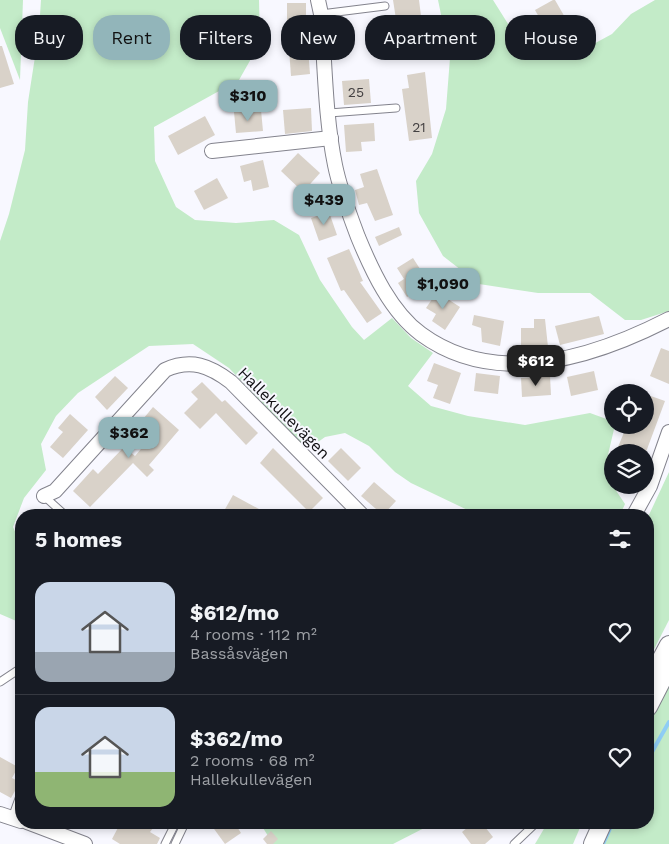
<!DOCTYPE html>
<meta charset="utf-8">
<style>
:root{--surface:#171b24;--page:#242831;--text:#f1f3f6;--muted:#9ea1a6;--line:#363941;--accent:#92b5ba}
body{margin:0;font-family:"Work Sans",sans-serif;background:var(--page);color:var(--text);height:100vh;display:flex;flex-direction:column;font-size:19px;white-space:nowrap}
*{box-sizing:border-box;margin:0}
p{font-size:16px;color:var(--muted)}
.icon{flex:none;width:28px;height:28px;fill:none;stroke:currentColor;stroke-width:2;stroke-linecap:round;stroke-linejoin:round}
.map{position:relative;flex:1;overflow:hidden}
.drawer{position:absolute;left:15px;top:509px;width:639px;height:320px;display:flex;flex-direction:column;background:var(--surface);border-radius:20px;box-shadow:0 2px 8px #0003}
.drawer>*{flex:none}
.guide{position:absolute;left:15px;top:15px;width:640px;height:45px;display:flex;gap:10px}
.controls{position:absolute;left:604px;top:384px;display:grid;gap:10px}
.controls a{display:grid;place-items:center;width:50px;height:50px;border-radius:50%;background:var(--surface);box-shadow:0 2px 8px #0003;font-size:25px}
.price{position:absolute;translate:-50% -42px;padding:0 11px;border-radius:10px;background:var(--accent);color:#111;font-size:16px;line-height:32px;filter:drop-shadow(0 1px 2px #0008)}
.price::after{content:'';position:absolute;left:50%;top:30px;width:15px;height:11px;margin-left:-8px;background:inherit;clip-path:polygon(0 0,100% 0,50% 100%)}
.price.current{background:#222;color:#fff}
ul{padding:0;list-style:none}
li{display:flex;align-items:center;gap:15px;height:125px;padding:0 20px}
li+li{border-top:1px solid var(--line)}
li span{display:grid;place-items:center;flex:none;width:140px;height:100px;border-radius:15px;color:#555}
li>.icon{margin-inline-start:auto}
span .icon{width:60px;height:60px;fill:#fffc;stroke-width:1}
li b{font-size:21px}
h2{display:flex;justify-content:space-between;align-items:center;height:60px;padding:0 20px;font-size:21px}
.chip{padding:0 18px;border-radius:20px;background:var(--surface);box-shadow:0 2px 8px #0003;font-size:18px;line-height:45px}
.chip.current{background:var(--accent);color:#111}
.map>svg:first-child{display:block}
</style>
<div class="map">
<svg width="669" height="844" viewBox="0 0 669 844">
<rect width="100%" height="100%" fill="#f8f8ff"/>
<g fill="#c3ebc8">
<polygon points="0,0 23,0 20,80 0,28"/>
<polygon points="41,0 259,0 260,43 239,80 154,127 155,161 176,207 195,220 236,223 274,220 299,235 320,280 352,327 364,340 392,318 411,338 433,353 408,386 431,406 468,416 525,425 590,413 612,421 612,425 615,425 607,459 609,480 625,504 620,515 478,515 411,483 395,472 369,446 345,433 325,437 307,450 229,368 193,344 149,346 78,393 56,416 41,444 46,470 24,498 13,527 21,545 21,623 0,614 0,241 9,214 25,150 28,102 39,31"/>
<polygon points="438,0 493,0 522,46 550,57 588,47 612,34 631,14 655,0 669,0 669,311 641,320 625,320 590,293 538,293 479,284 443,256 419,213 416,181 432,154 446,109 450,58"/>
<polygon points="669,472 669,620 648,661 648,517"/>
<polygon points="669,680 669,844 599,844 609,823 648,822 648,719"/>
<polygon points="548,822 582,822 582,823 573,844 535,844"/>
<polygon points="260,823 434,823 393,844 273,844"/>
</g>
<g fill="none" stroke-linecap="round" stroke-linejoin="round">
<g stroke="#8fcdf5" stroke-width="4">
<polyline points="648,759 669,722"/>
<polyline points="603,844 613,822"/>
</g>
</g>
<g fill="#d9d2c9">
<polygon points="393,0 419,0 424,40 404,43 403,32 398,32"/>
<polygon points="553,0 555,0 574,33 554,44 535,10"/>
<rect x="287" y="3" width="19" height="27"/>
<polygon points="0,46 2,46 14,84 0,88"/>
<polygon points="308,48 310,74 291,76 289,49"/>
<polygon points="425,72 432,138 409,141 402,89 409,88 407,75"/>
<polygon points="369,79 371,103 344,105 342,81"/>
<polygon points="311,108 312,131 285,134 283,110"/>
<polygon points="261,110 263,131 236,133 234,112"/>
<polygon points="205,116 215,135 178,155 168,136"/>
<polygon points="374,123 375,141 361,142 362,151 346,152 344,125"/>
<polygon points="298,153 320,173 303,192 281,171"/>
<polygon points="263,160 269,187 253,191 251,180 244,182 240,166"/>
<polygon points="377,169 393,215 375,221 367,203 359,205 355,190 364,187 360,174"/>
<polygon points="217,178 228,198 204,210 194,191"/>
<polygon points="329,212 337,235 319,241 311,218"/>
<polygon points="399,227 402,235 379,246 375,237"/>
<polygon points="349,249 363,281 360,282 382,313 367,323 344,290 341,291 327,258"/>
<polygon points="413,258 429,283 407,297 398,283 404,279 397,268"/>
<polygon points="437,292 460,307 445,330 432,321 436,314 426,308"/>
<polygon points="474,315 504,321 500,346 482,342 481,328 472,325"/>
<polygon points="599,316 604,334 560,345 555,326"/>
<polygon points="534,319 545,319 548,347 521,346 521,328 534,328"/>
<polygon points="661,348 669,351 669,384 650,376"/>
<polygon points="434,363 461,373 450,404 433,398 438,385 427,381"/>
<polygon points="594,371 598,390 571,396 567,377"/>
<polygon points="476,373 500,376 498,394 474,391"/>
<polygon points="115,376 128,388 107,410 95,397"/>
<polygon points="550,376 551,395 522,397 521,378"/>
<polygon points="202,382 222,402 225,400 258,433 246,445 216,413 200,429 184,413 198,399 191,392"/>
<polygon points="645,394 665,401 646,452 616,452 627,425 645,425"/>
<polygon points="153,407 179,430 149,465 154,470 147,477 133,463 90,507 73,491 93,469 98,474 124,447 135,456 152,436 139,424"/>
<polygon points="70,414 88,430 63,458 50,447 63,432 58,428"/>
<polygon points="273,448 323,498 309,512 260,463"/>
<polygon points="341,448 361,468 348,481 328,461"/>
<polygon points="374,482 396,501 383,515 361,496"/>
<polygon points="233,495 270,515 230,515 224,511"/>
<polygon points="0,757 18,767 12,778 20,782 11,798 0,792"/>
<polygon points="121,822 136,829 140,822 143,822 153,828 150,832 160,838 157,844 120,844 112,839"/>
<polygon points="209,822 234,822 241,833 225,844"/>
<polygon points="474,822 481,822 493,837 485,844 471,844 462,832"/>
<polygon points="271,831 278,839 273,844 267,844 263,839"/>
</g>
<g fill="none" stroke-linecap="round" stroke-linejoin="round">
<defs>
<g id="service">
<polyline points="321,14 385,6"/>
<polyline points="329,113 396,108"/>
<polyline points="44,496 65,515"/>
<polyline points="0,682 21,668"/>
<polyline points="12,818 21,793"/>
<polyline points="165,844 176,822"/>
<polyline points="175,844 185,823"/>
<polyline points="514,844 537,822"/>
</g>
<g id="minor">
<path d="M318 0 321 14C325 64 325 116 335 165 340 190 349 213 358 237 372 271 391 312 421 334 496 389 595 357 669 319"/>
<polyline points="212,151 331,138"/>
<path d="M44 496 55 491 165 370C191 358 210 366 231 382L362 515"/>
<polyline points="634,515 650,486 669,432"/>
<polyline points="0,814 21,821"/>
<polyline points="27,822 85,844"/>
</g>
<g id="tertiary">
<polyline points="653,675 669,645"/>
<polyline points="648,707 669,666"/>
<polyline points="593,844 603,822"/>
</g>
</defs>
<use href="#service" stroke="#83838d" stroke-width="9"/>
<use href="#minor" stroke="#83838d" stroke-width="16"/>
<use href="#tertiary" stroke="#83838d" stroke-width="20"/>
<use href="#service" stroke="#fff" stroke-width="7"/>
<use href="#minor" stroke="#fff" stroke-width="14"/>
<use href="#tertiary" stroke="#fff" stroke-width="18"/>
</g>
<g text-anchor="middle" dominant-baseline="central" stroke-width="4" stroke-linejoin="round" paint-order="stroke">
<g font-size="14" fill="#444142">
<text x="356" y="92">25</text>
<text x="419" y="127">21</text>
</g>
<g font-size="16" fill="#121115" stroke="#f8f8ff">
<text transform="translate(284 413) rotate(45)">Hallekullevägen</text>
</g>
</g>
</svg>
<div class="controls">
<a><svg class="icon" aria-label="locate" viewBox="0 0 24 24"><circle cx="12" cy="12" r="6"/><path d="M12 2v4M12 18v4M2 12h4M18 12h4"/></svg></a>
<a><svg class="icon" aria-label="layers" viewBox="0 0 24 24"><path d="M12 4l9 5-9 5-9-5zM3 14l9 5 9-5"/></svg></a>
</div>
<b class="price" style="left:248px;top:122px">$310</b>
<b class="price" style="left:324px;top:226px">$439</b>
<b class="price" style="left:443px;top:310px">$1,090</b>
<b class="price current" style="left:536px;top:387px">$612</b>
<b class="price" style="left:129px;top:459px">$362</b>
<div class="guide">
<a class="chip">Buy</a>
<a class="chip current">Rent</a>
<a class="chip">Filters</a>
<a class="chip">New</a>
<a class="chip">Apartment</a>
<a class="chip">House</a>
</div>
<section class="drawer">
<h2>5 homes<svg class="icon" aria-label="filters" viewBox="0 0 24 24"><path d="M4 7h16M4 17h16"/><circle cx="9" cy="7" r="2"/><circle cx="15" cy="17" r="2"/></svg></h2>
<ul>
<li><span style="background:linear-gradient(#c9d6e8 70%,#9aa5b1 0)"><svg class="icon" aria-label="home" viewBox="0 0 24 24"><path d="M3 11l9-7 9 7M6 9v11h12V9"/></svg></span><div><b>$612/mo</b><p>4 rooms · 112 m²</p><p>Bassåsvägen</p></div><svg class="icon" aria-label="heart" viewBox="0 0 24 24"><path d="M12 20l-8-8c-3-5 5-10 8-4 3-6 11-1 8 4z"/></svg></li>
<li><span style="background:linear-gradient(#c9d6e8 65%,#8fb573 0)"><svg class="icon" aria-label="home" viewBox="0 0 24 24"><path d="M3 11l9-7 9 7M6 9v11h12V9"/></svg></span><div><b>$362/mo</b><p>2 rooms · 68 m²</p><p>Hallekullevägen</p></div><svg class="icon" aria-label="heart" viewBox="0 0 24 24"><path d="M12 20l-8-8c-3-5 5-10 8-4 3-6 11-1 8 4z"/></svg></li>
</ul>
</section>
</div>
